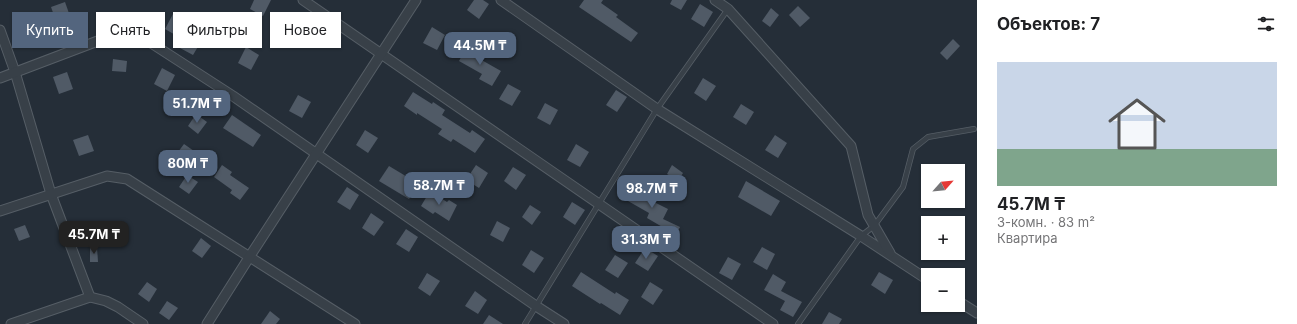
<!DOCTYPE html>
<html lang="ru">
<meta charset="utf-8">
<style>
:root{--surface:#fff;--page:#f2f2f2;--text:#202124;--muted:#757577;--line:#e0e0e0;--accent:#53657e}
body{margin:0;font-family:Inter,sans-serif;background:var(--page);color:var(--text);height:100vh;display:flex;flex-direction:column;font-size:15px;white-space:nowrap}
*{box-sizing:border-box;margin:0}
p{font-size:13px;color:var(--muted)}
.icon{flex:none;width:22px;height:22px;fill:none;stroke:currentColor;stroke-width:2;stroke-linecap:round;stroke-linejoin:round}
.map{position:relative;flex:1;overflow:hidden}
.sheet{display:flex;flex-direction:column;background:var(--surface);width:320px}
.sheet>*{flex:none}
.hud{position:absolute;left:12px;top:12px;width:380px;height:36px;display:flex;gap:8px}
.needle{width:26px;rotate:63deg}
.controls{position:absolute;left:921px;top:164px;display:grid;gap:8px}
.controls a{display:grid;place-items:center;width:44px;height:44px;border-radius:0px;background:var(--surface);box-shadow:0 1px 3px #0004;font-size:20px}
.price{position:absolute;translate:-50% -34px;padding:0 9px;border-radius:8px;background:var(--accent);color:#fff;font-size:13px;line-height:26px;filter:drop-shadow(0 1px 2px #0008)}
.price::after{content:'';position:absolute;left:50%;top:24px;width:12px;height:9px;margin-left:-6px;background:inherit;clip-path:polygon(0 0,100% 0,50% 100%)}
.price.active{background:#222;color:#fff}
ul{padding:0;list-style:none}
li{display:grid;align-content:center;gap:8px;height:212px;padding:0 20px}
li+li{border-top:1px solid var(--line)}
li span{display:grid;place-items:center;height:124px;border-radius:0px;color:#555}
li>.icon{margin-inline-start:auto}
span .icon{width:72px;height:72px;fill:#fffc;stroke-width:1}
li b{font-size:17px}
h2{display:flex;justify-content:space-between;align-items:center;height:48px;padding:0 20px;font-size:17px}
.pill{padding:0 14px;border-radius:0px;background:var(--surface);box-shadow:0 1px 3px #0004;font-size:14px;line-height:36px}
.pill.active{background:var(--accent);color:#fff}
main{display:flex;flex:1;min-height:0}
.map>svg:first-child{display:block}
</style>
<main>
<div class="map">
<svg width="977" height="324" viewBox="0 0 977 324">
<rect width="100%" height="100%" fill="#252e38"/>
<g fill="#505a66">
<polygon points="254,0 271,0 263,16 250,9"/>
<polygon points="474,0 483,0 489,4 479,19 467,10"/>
<polygon points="584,0 603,0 601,3 618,15 616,17 638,33 631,42 579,7"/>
<polygon points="672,0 687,0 681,10 670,4"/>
<polygon points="65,2 71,19 57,24 51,7"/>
<polygon points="700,4 713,12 704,27 691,19"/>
<polygon points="798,6 810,18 800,27 789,15"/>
<polygon points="771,8 779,15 770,27 762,21"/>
<polygon points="173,14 186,21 182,29 202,40 193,55 180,48 184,40 165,29"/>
<polygon points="432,27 445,35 437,50 423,43"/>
<polygon points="953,39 960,46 947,60 940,53"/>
<polygon points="467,46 481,53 478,58 501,71 492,86 479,79 482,74 459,61"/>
<polygon points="246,47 259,55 251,70 238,63"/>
<polygon points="113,59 127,61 126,72 112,71"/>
<polygon points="162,68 175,75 167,91 154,84"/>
<polygon points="67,72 73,89 59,94 53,77"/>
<polygon points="703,78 716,86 706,101 694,93"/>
<polygon points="508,84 521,91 512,106 499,99"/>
<polygon points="616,90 627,97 617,112 606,105"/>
<polygon points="413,92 432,104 433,102 445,110 442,115 470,133 472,130 485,139 475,153 453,139 451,142 438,134 442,129 417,113 417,115 404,106"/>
<polygon points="298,95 311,102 302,118 289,111"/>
<polygon points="545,103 558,110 550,125 537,118"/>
<polygon points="741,104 754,112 746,125 733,117"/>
<polygon points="196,114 207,122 198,134 188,126"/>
<polygon points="232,115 261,135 253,147 223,128"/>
<polygon points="365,130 378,138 368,153 356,145"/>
<polygon points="88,135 94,151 79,156 73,140"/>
<polygon points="775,135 787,143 778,158 765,150"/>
<polygon points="184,144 194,151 186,163 175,156"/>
<polygon points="576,144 589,152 580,167 567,160"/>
<polygon points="222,165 232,172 230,175 249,188 240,200 230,193 232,190 214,177"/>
<polygon points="476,165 488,173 479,188 466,180"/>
<polygon points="672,165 683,173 678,181 667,174"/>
<polygon points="389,166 419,184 409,199 379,181"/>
<polygon points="513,167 526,175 516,190 504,181"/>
<polygon points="187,175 198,182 189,194 179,187"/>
<polygon points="746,181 780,201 771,216 738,197"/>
<polygon points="636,185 649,192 646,198 668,209 663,219 680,227 676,235 647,218 649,213 628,201"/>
<polygon points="347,187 359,195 350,210 337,202"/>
<polygon points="430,191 447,202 449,200 457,205 449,221 435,212 433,214 421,206"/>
<polygon points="572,202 585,210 575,225 563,217"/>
<polygon points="530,205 541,212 532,225 522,217"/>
<polygon points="371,213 384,222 374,236 362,228"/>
<polygon points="497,221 510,228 503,242 490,235"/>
<polygon points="25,225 30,237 19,241 14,229"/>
<polygon points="406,229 418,237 409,252 396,244"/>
<polygon points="201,238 211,246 202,258 192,251"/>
<polygon points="90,247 97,247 98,262 90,262"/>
<polygon points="762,247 775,254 767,270 753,262"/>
<polygon points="645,248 658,256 648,271 635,263"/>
<polygon points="531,250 544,258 534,273 522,265"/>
<polygon points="615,255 628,263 618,278 605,270"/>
<polygon points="728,257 741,264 732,280 719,273"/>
<polygon points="581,272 615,294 616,292 629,300 620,315 601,303 600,304 572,286"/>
<polygon points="879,272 893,280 885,294 871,285"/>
<polygon points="427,273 440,281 430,296 418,288"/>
<polygon points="773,274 786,282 781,291 802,302 793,317 780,310 785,301 764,290"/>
<polygon points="147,282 157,289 149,302 138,294"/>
<polygon points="650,282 663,290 653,305 641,297"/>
<polygon points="475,291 487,300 478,314 465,306"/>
<polygon points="167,301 178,308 169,320 159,313"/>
<polygon points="270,311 280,319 276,324 261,324"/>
<polygon points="829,312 842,319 839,324 822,324"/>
<polygon points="489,315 503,324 483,324"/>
</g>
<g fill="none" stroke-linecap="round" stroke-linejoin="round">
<defs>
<g id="service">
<polyline points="525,324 657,109 728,9"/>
<polyline points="798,324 861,236 874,226 903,187 913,149 928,137 974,129"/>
</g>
<g id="minor">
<polyline points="303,0 773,324"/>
<polyline points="501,0 657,109 861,236 928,280"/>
<polyline points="715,0 728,9 851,146 868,215 890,253"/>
<polyline points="0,30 15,72 51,194 90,297"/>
<polyline points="0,78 103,39 148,41 233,96 536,306 564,324"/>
<polyline points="0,211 107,176 127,179 355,324"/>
<polyline points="958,301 977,313"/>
<polyline points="11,324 90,297 106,301 118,307 143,324"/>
<polyline points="207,324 250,256 416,0"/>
</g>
</defs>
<use href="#service" stroke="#565e66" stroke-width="6"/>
<use href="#minor" stroke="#565e66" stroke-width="11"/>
<use href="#service" stroke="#384048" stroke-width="4.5"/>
<use href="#minor" stroke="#384048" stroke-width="9"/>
</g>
</svg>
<div class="controls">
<a><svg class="needle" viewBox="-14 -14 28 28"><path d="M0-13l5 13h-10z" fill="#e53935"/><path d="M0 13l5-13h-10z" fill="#757577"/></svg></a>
<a>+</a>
<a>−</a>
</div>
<b class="price" style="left:480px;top:66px">44.5M ₸</b>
<b class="price" style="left:197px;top:124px">51.7M ₸</b>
<b class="price" style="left:188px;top:184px">80M ₸</b>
<b class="price" style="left:439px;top:206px">58.7M ₸</b>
<b class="price" style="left:652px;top:209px">98.7M ₸</b>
<b class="price active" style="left:94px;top:255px">45.7M ₸</b>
<b class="price" style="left:646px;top:260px">31.3M ₸</b>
<div class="hud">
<a class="pill active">Купить</a>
<a class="pill">Снять</a>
<a class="pill">Фильтры</a>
<a class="pill">Новое</a>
</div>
</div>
<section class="sheet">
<h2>Объектов: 7<svg class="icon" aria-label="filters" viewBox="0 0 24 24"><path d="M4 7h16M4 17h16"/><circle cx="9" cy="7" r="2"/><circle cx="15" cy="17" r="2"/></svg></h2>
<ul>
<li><span style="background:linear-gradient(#c9d6e8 70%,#7fa58c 0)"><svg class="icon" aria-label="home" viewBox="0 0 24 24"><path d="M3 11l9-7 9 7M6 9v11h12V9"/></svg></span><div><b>45.7M ₸</b><p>3-комн. · 83 m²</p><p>Квартира</p></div></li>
</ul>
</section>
</main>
